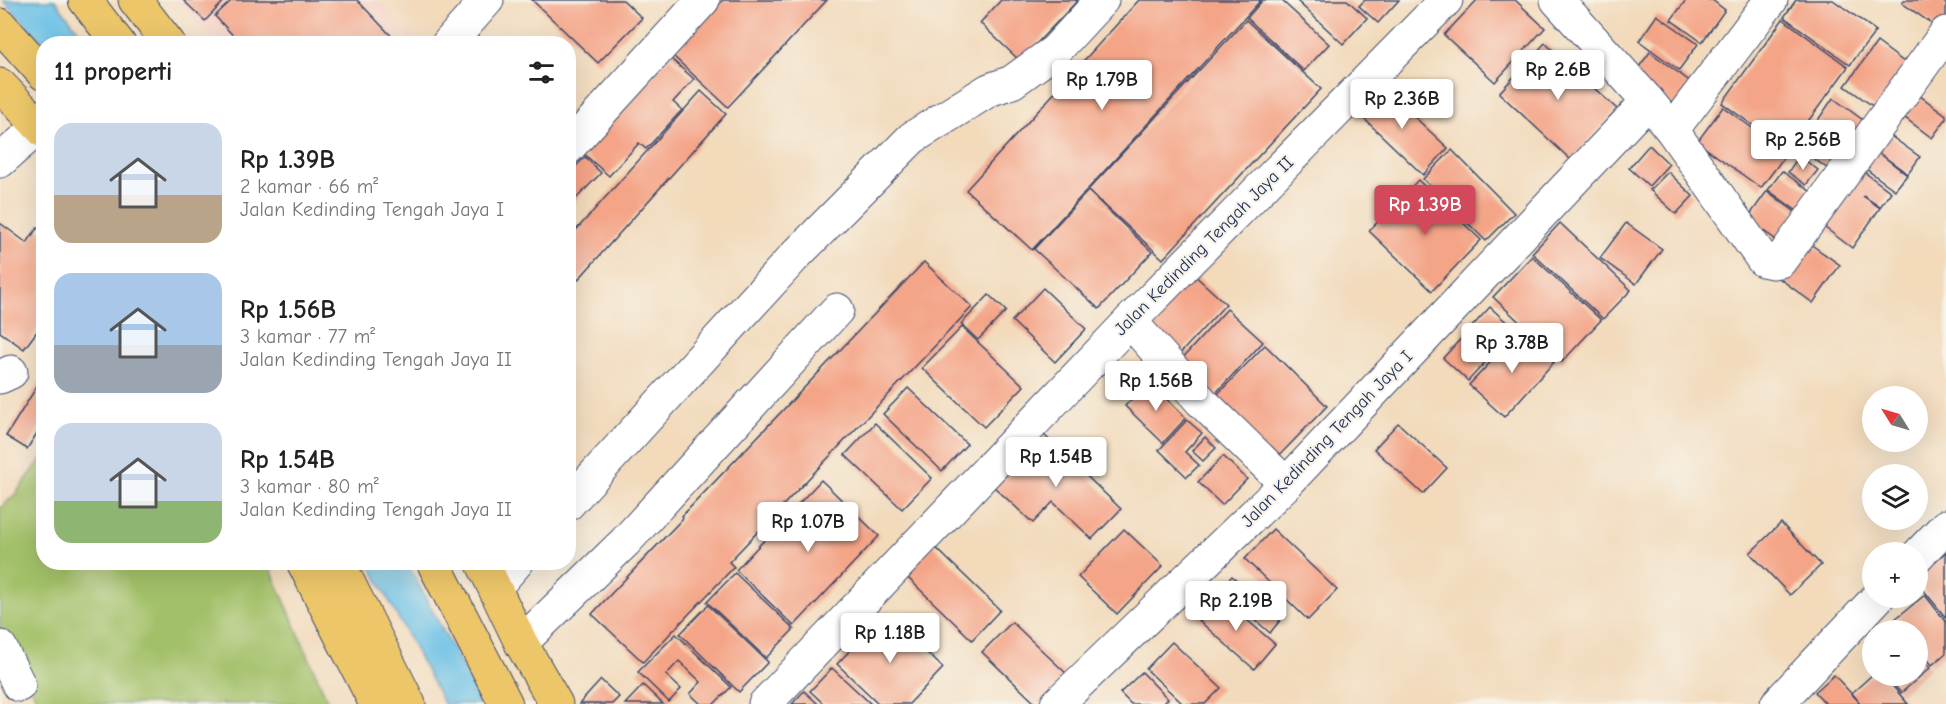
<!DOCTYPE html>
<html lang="id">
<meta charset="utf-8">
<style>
:root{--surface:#fff;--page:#f2f2f2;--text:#222;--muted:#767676;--accent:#d1495b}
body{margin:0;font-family:"Comic Neue",sans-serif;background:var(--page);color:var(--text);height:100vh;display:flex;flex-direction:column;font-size:22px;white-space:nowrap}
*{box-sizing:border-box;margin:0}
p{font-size:20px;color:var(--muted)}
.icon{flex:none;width:33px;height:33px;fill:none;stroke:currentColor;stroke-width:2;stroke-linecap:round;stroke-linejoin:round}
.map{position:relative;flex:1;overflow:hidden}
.sheet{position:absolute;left:36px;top:36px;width:540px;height:534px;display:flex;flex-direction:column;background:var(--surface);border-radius:24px;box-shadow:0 6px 24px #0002}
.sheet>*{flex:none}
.needle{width:39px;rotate:307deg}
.tools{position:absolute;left:1862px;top:386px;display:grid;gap:12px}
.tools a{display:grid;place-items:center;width:66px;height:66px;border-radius:50%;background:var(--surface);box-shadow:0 6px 24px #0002;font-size:30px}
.price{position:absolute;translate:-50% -51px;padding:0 14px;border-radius:6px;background:#fff;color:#222;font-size:20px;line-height:39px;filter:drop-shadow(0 2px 3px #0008)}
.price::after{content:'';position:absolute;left:50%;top:36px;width:18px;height:14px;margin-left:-9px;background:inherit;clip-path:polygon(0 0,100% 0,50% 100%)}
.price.selected{background:var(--accent);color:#fff}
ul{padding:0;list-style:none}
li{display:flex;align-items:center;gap:18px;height:150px;padding:0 18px}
li span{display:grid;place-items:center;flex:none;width:168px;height:120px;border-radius:18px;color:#555}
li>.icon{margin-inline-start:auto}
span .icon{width:72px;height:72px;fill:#fffc;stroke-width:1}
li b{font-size:26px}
h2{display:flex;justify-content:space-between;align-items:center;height:72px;padding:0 18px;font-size:26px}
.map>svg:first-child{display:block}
</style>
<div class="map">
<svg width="1946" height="704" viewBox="0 0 1946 704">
<rect width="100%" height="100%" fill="#f7f3e8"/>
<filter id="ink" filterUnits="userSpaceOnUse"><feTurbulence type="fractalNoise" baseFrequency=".0167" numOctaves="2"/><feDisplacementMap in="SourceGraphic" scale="12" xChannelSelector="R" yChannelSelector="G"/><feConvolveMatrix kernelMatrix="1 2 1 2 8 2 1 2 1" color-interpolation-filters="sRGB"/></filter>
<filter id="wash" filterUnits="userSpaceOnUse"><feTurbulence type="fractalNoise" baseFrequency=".008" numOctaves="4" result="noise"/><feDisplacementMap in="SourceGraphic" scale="24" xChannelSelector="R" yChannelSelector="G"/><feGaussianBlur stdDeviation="1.35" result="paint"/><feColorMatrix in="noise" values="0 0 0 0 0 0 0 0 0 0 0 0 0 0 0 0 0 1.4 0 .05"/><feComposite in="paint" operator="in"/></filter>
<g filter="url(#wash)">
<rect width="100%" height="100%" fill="#f2dabb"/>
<polygon fill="#f6d1c5" points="174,0 377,0 420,43 217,43"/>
<polygon fill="#a2c068" stroke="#5e7863" stroke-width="1.5" points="43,457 44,562 268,563 329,704 40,704 0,635 0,508 14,496"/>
<g fill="#69c0e6" stroke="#4278a2" stroke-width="1.5">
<polygon points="3,0 55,0 88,43 44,43"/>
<polygon points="369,563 407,563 482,704 444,704"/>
</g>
<g id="blocks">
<g fill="#f4a487">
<polygon points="183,0 225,0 205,21"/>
<polygon points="232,0 357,0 399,44 241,44 215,16"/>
<polygon points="532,0 623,0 642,18 598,63"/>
<polygon points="723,0 827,0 728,107 672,55"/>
<polygon points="1001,0 1078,0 1020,61 980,23"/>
<polygon points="1139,0 1261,0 1032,250 966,190"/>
<polygon points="1263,0 1281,0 1329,44 1304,71 1247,18"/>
<polygon points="1296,0 1347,0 1367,18 1343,44"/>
<polygon points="1365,0 1399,0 1378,23 1359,6"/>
<polygon points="1477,0 1515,0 1545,28 1495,82 1444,35"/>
<polygon points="1686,0 1712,0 1725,10 1702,42 1671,20"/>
<polygon points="1796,0 1833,0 1876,31 1850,65 1784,17"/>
<polygon points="1904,0 1941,0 1946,4 1946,17 1938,28 1902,3"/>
<polygon points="1657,15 1698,44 1679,70 1639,41"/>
<polygon points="1783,19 1848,67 1787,150 1722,103"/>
<polygon points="1246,20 1321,89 1163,259 1088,190"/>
<polygon points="1877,42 1912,68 1881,112 1845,86"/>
<polygon points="1545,43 1617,109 1571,160 1499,93"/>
<polygon points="1650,52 1695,85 1678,109 1633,75"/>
<polygon points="669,57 694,79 673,102 682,110 646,149 639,143 609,176 584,154"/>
<polygon points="1381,86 1448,148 1423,175 1356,111"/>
<polygon points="1912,90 1946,115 1946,119 1932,138 1896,111"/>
<polygon points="701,91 726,114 568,291 568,239"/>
<polygon points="1833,98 1871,126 1855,148 1818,120"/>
<polygon points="1723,107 1787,153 1761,188 1697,142"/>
<polygon points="1816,123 1852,149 1835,174 1798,147"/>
<polygon points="1885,132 1920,157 1908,174 1879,153 1907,175 1895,190 1859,164"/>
<polygon points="1649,145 1669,164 1649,186 1629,168"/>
<polygon points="1452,150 1514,213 1486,241 1423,179"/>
<polygon points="1799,156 1818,170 1806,185 1788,172"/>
<polygon points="585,157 601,173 568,207 568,174"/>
<polygon points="1860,169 1891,192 1880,207 1863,196 1880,208 1852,248 1816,221"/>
<polygon points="1782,171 1818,197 1804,216 1768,190"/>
<polygon points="1668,172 1693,196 1676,214 1650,190"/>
<polygon points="1418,180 1481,240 1432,291 1369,231"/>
<polygon points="1088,191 1152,252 1099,309 1034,249"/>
<polygon points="1767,191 1802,217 1782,244 1747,219"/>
<polygon points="0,223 27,243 37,228 44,232 44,322 24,349 0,332"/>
<polygon points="1560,223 1631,290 1603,319 1532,253"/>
<polygon points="1626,223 1662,249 1636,284 1600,258"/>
<polygon points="1806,241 1840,265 1813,303 1779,278"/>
<polygon points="1532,256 1601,320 1562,362 1493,297"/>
<polygon points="924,262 972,307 729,562 734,567 643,662 592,614 683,518 682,516"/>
<polygon points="1191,272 1226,304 1175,359 1141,327"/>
<polygon points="1043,288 1086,329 1055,362 1012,321"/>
<polygon points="989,295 1006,311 978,340 961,324"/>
<polygon points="1490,307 1515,330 1468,381 1443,358"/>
<polygon points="1227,309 1263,342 1214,395 1179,362"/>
<polygon points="962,327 1024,386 984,427 922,368"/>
<polygon points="1520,331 1554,362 1504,417 1469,385"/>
<polygon points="1265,345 1327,406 1271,464 1209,403"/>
<polygon points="1149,382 1186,418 1163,443 1125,406"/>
<polygon points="39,383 44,386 44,422 27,449 6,436"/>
<polygon points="908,388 967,444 942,471 883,414"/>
<polygon points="1187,420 1202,433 1185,452 1199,465 1187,477 1159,450"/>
<polygon points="875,423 932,478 902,509 845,455"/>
<polygon points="1398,423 1447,468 1423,494 1374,449"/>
<polygon points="1043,434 1121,509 1092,539 1053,502 1033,523 993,486"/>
<polygon points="1205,437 1216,448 1203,461 1192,451"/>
<polygon points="1223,456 1247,479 1222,505 1198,482"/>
<polygon points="821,480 879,536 794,626 736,570"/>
<polygon points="1781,523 1821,565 1790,595 1750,553"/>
<polygon points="1124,529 1163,566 1117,614 1078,577"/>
<polygon points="1273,529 1337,590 1308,620 1245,559"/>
<polygon points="933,545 1000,610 972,640 905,575"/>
<polygon points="1946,552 1946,618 1917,582 1917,576"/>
<polygon points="735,573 794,629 766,658 707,602"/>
<polygon points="1232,576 1281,619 1270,633 1220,589"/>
<polygon points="1218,595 1275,644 1254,669 1197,619"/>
<polygon points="1925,595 1946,622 1946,653 1932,665 1917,646 1917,630 1904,630 1895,619"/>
<polygon points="708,605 768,662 739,692 680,634"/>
<polygon points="886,613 943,668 909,704 879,704 837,664"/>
<polygon points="1012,622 1070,677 1044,704 1036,704 982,652"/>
<polygon points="676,634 731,687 714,704 701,704 690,694 701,682 679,661 666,675 681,689 669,702 638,672"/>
<polygon points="1172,642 1221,688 1205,704 1183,704 1146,669"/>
<polygon points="1917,652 1930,668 1901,693 1885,675 1917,675"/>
<polygon points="832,668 871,704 824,704 810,691"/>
<polygon points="1142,672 1168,699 1163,704 1131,704 1120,693"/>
<polygon points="1834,675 1860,703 1852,693 1872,675 1883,675 1908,704 1826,704 1815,692"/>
<polygon points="601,680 619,697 612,704 579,704"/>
<polygon points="643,685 663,704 625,704"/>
<polygon points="804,691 818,704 792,704"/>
</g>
</g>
</g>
<g filter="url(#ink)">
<use href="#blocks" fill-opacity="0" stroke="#3b496c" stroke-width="1.5"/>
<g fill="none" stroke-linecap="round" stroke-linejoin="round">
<defs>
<g id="minor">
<polyline points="1557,0 1648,101"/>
<polyline points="448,44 487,0"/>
<polyline points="1672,130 1771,0"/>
<polyline points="568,148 703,0"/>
<polyline points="0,161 39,127"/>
<polyline points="1130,321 1201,401 1286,484"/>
<polyline points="0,377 11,372"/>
<polyline points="568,504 793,258 912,138 989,90 1012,82 1055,51 1102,0"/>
<polyline points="1917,556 1946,526"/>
<polyline points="495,587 517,562"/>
<polyline points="521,643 625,542 837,310"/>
<polyline points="0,647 19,685"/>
<polyline points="765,704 1130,321 1446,0"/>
<polyline points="1057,704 1286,484 1648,101 1672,130 1763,260 1773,262 1780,261 1946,33"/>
<polyline points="1777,704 1878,597"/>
</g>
<g id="major">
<polyline points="135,0 169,44"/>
<polyline points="0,85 44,131"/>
<polyline points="303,562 376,704"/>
<polyline points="482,562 521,643 556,704"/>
</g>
<g id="highway">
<polyline points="85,0 119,44"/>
<polyline points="0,25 44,74"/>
<polyline points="338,562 409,704"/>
<polyline points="433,562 506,704"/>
</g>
</defs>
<use href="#minor" stroke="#3b496c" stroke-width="35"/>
<use href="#major" stroke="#3b496c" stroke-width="35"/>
<use href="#highway" stroke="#3b496c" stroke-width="35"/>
<use href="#minor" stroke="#fff" stroke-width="33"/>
<use href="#major" stroke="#ecc669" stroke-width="33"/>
<use href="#highway" stroke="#ecc669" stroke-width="33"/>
</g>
</g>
<g text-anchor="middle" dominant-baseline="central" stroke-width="4.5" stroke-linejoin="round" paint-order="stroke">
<g font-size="18" fill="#1b2f5e" stroke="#f7f3e8">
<text transform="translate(1204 246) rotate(-45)">Jalan Kedinding Tengah Jaya II</text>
<text transform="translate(1327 439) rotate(-46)">Jalan Kedinding Tengah Jaya I</text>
</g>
</g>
</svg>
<div class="tools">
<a><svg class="needle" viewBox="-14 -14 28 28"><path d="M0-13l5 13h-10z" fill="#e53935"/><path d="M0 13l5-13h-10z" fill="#767676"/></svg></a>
<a><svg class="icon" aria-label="layers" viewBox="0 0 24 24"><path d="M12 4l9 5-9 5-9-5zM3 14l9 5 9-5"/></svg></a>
<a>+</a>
<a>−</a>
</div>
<b class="price" style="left:1558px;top:101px">Rp 2.6B</b>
<b class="price" style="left:1102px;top:111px">Rp 1.79B</b>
<b class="price" style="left:1402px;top:130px">Rp 2.36B</b>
<b class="price" style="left:1803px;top:171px">Rp 2.56B</b>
<b class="price selected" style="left:1425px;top:236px">Rp 1.39B</b>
<b class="price" style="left:1512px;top:374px">Rp 3.78B</b>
<b class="price" style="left:1156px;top:412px">Rp 1.56B</b>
<b class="price" style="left:1056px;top:488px">Rp 1.54B</b>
<b class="price" style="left:808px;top:553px">Rp 1.07B</b>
<b class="price" style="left:1236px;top:632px">Rp 2.19B</b>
<b class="price" style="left:890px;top:664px">Rp 1.18B</b>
<section class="sheet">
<h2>11 properti<svg class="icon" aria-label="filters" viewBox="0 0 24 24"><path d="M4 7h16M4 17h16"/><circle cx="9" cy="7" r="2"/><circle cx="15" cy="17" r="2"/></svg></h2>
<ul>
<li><span style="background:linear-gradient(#c9d6e8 60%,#b9a48a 0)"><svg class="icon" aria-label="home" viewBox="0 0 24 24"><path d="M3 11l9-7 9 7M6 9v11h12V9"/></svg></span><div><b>Rp 1.39B</b><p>2 kamar · 66 m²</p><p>Jalan Kedinding Tengah Jaya I</p></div></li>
<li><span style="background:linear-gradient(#a9c7e8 60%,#9aa5b1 0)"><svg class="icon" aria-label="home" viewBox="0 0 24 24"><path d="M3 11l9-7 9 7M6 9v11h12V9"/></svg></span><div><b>Rp 1.56B</b><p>3 kamar · 77 m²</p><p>Jalan Kedinding Tengah Jaya II</p></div></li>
<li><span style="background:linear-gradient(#c9d6e8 65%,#8fb573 0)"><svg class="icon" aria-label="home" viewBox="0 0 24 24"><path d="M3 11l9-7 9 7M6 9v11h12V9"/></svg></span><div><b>Rp 1.54B</b><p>3 kamar · 80 m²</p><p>Jalan Kedinding Tengah Jaya II</p></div></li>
</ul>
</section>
</div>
